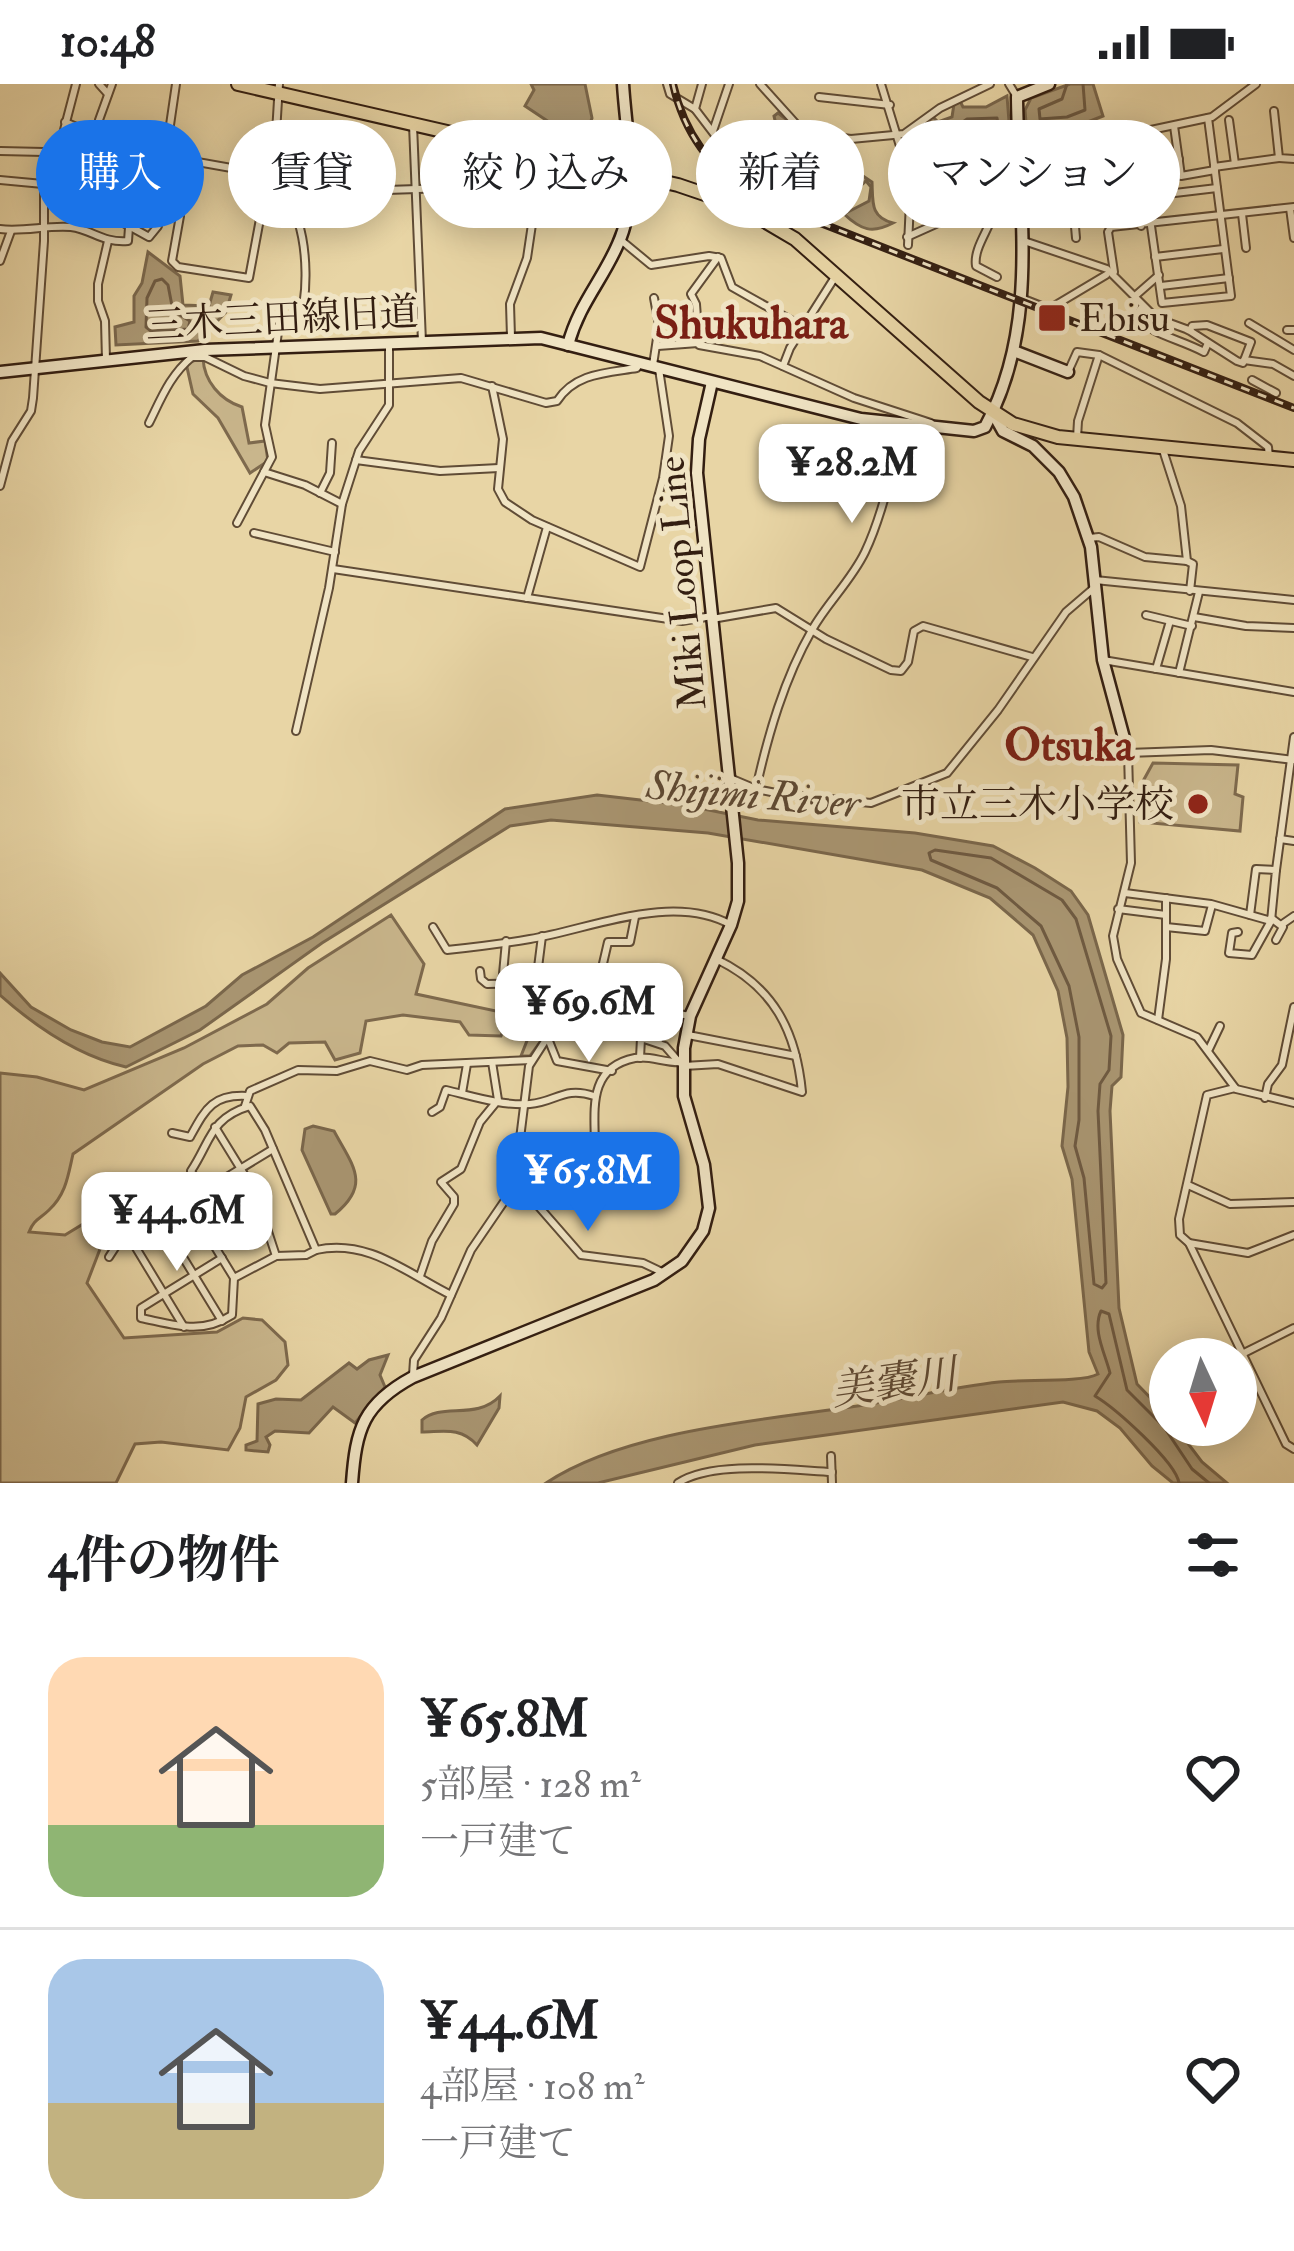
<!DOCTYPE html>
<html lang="ja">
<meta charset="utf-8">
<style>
:root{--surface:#fff;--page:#f2f2f2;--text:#202124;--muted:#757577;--line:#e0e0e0;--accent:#1a73e8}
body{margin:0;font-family:"IM FELL Double Pica","Noto Serif JP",serif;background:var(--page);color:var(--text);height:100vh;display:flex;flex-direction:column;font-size:45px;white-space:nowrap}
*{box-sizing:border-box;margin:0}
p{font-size:39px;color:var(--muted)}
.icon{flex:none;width:66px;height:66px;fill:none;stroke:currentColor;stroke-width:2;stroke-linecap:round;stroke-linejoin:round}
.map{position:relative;height:1399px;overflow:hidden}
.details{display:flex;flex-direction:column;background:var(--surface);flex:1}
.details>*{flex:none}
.hud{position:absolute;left:36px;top:36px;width:1224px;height:108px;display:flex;gap:24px}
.needle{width:78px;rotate:176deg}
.controls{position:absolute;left:1149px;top:1254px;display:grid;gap:24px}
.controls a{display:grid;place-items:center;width:108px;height:108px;border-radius:50%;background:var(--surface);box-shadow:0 6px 30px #0003;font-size:60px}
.price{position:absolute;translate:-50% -102px;padding:0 27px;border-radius:24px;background:#fff;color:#222;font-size:39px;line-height:78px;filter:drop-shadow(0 3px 6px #0008)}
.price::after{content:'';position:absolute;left:50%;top:72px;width:36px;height:27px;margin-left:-18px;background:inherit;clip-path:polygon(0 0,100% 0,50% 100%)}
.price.on{background:var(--accent);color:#fff}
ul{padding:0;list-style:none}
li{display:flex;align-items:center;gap:36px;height:300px;padding:0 48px}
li+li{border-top:3px solid var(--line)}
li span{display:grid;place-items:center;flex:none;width:336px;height:240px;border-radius:36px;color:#555}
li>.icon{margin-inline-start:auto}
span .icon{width:144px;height:144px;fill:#fffc;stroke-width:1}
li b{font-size:51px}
h2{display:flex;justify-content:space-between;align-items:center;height:144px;padding:0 48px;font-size:51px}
.tag{padding:0 42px;border-radius:54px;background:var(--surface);box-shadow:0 6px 30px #0003;font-size:42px;line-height:108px}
.tag.on{background:var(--accent);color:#fff}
.status{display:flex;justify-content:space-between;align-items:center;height:84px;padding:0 60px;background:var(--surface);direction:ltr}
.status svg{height:33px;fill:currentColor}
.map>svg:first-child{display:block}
</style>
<div class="status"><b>10:48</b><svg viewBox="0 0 49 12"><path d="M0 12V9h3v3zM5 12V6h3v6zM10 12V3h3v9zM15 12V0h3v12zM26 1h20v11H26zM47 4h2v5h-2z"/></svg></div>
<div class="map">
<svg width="1294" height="1399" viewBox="0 0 1294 1399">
<rect width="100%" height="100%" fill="#e8d5a5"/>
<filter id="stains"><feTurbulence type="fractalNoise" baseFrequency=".00167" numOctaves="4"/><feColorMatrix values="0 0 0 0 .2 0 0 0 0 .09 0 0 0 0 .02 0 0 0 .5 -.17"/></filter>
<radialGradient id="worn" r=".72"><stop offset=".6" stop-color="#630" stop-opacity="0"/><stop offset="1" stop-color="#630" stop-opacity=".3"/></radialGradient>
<g fill="#c9b68c" stroke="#7e6a4e" stroke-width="3">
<path d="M203 274C204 297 220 316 242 323L249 359 265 357 268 377 250 389 218 334 193 310 186 279Z"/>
<polygon points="1153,679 1238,681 1235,710 1243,713 1240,747 1140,738 1142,699"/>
<path d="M391 831 424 880 416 910 515 931 526 935 535 947 545 946 550 929 558 934 530 972H521L530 949 505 941 501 952 469 951 460 938 403 931 366 937 360 969 335 976 325 958 289 959 277 969 263 961 238 962 203 980 73 1070C68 1092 66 1110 49 1126 40 1135 34 1135 29 1148L65 1151 93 1134 110 1139 87 1199 124 1254 217 1248 243 1234 262 1236 285 1258 288 1281 276 1296 246 1313 240 1344 228 1366 161 1358 135 1360 116 1399H0V989L37 993 84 1006 184 964 267 920 308 884Z"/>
</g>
<g fill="#aa9773" stroke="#7a674c" stroke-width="3">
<polygon points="531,0 585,0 592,34 588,44 581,39 552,40 525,22 534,6"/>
<polygon points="1070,0 1093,0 1103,32 1070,45 1027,51 1025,26 1031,14"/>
<path d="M1007 12 1014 101C971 108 924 94 907 51L933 33 938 38 952 33 954 20 960 17 963 23H986Z"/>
<polygon points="778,29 804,49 789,71 781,61 774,32"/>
<path d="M818 55 838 58 860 90 872 98C873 118 870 133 893 139 872 150 861 146 844 130L869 117 871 103 866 97 847 114 830 110 822 85 802 75Z"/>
<polygon points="148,168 180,192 183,221 209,222 213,208 231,211 226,228 198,257 116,261 115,243 134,238 134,212 142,199"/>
<path d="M597 711 684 721 758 736 915 749 993 762 1035 784 1071 807 1088 831 1123 951 1121 993 1112 1002 1110 1027 1119 1224 1137 1300 1167 1331 1170 1341H1174L1202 1378 1227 1399H1173L1152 1382 1120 1344 1097 1327 1063 1318 755 1361 598 1399H546C627 1345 768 1336 864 1321 909 1314 954 1303 999 1298 1024 1295 1082 1299 1098 1290L1089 1268 1072 1095 1062 1062 1068 1003 1067 954 1058 907 1033 851 990 814 922 786 708 749 551 736 510 742 322 859 200 946 126 983C78 972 37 944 0 911V889L31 923 71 946 102 958 130 963 206 922 242 891 313 853 505 725Z"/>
<path d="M313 1042 334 1047C352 1081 372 1100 335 1130H331L302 1066 305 1045Z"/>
<polygon points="388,1271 380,1291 385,1303 355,1339 333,1323 309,1349 275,1347 266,1353 270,1361 268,1368 246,1366 246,1361 257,1357 258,1320 276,1315 301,1316 349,1279 357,1285 369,1276"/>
<path d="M500 1312 499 1324 477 1361C460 1342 442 1348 422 1348V1336C442 1318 476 1337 500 1312Z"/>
</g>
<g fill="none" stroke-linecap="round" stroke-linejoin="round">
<g stroke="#6e5a42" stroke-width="3">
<polyline points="1067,0 1062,15 1039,25 1040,35 1067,33 1085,26 1083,0"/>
<path d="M997 34 1003 76 998 91C971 93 940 81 924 60L930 50 949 48 967 35Z"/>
<polygon points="162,195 168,201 173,227 190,237 188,245 151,247 146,243 147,214 155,197"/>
<polygon points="935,766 991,774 1062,816 1076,835 1111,952 1109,986 1100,1000 1098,1027 1106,1199 1102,1204 1094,1200 1084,1094 1075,1062 1079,1036 1079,953 1069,902 1041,842 997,804 931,776 929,769"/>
<path d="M1179 1399C1176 1378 1115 1324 1095 1312L1110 1289C1105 1269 1092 1246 1101 1227L1109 1230 1127 1306 1164 1343 1192 1385 1209 1399"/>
</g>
<defs>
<g id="street">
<polyline points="99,0 108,10"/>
<polyline points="176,0 158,123 180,132 172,177 178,183 249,194 276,49 279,0"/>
<polyline points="667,0 670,10 695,25"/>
<polyline points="702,0 695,25 727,67 778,120 771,137"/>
<polyline points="760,0 797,41 813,50 851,55 904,50 940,24 990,0"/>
<polyline points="881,0 907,85 910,118 908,161"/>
<polyline points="1009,0 1017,13"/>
<polyline points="819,13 890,21"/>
<polyline points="1274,27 1279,74 1294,75"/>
<polyline points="1229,36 1235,80"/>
<polyline points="65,38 77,43 83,77 99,86 100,112 114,122 120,137 149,153 158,142 158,126"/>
<polyline points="413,41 422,258"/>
<polyline points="1174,42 1181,92 1215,86"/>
<polyline points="713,47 729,0"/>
<polyline points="96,60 99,36 112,0"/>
<polyline points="59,65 76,0"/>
<polyline points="0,67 44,68 96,60 265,90"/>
<polyline points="1069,73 1076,154"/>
<polyline points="1053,74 1055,107"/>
<polyline points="1021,78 1093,70"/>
<polyline points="1136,80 1179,75"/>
<polyline points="1214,83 1279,74"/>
<polyline points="786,84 809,48"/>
<polyline points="753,95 768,74 804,91"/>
<polyline points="0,96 43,100"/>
<polyline points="263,110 538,101"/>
<polyline points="1023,110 1139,99"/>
<polyline points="1141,113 1217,104"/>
<polyline points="777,119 791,87"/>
<polyline points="934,123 1019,129"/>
<polyline points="1290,124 1294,154"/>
<path d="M994 127C990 145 973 164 976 182L997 193"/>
<polyline points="1242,130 1246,164"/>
<polyline points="1141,142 1132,50 1212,33 1256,0"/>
<polyline points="1151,142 1162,219 1231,212 1208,34"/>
<path d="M0 145C24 148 47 141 71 143 93 146 102 159 128 157L131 116 126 108 121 65"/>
<polyline points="907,153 936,140"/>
<polyline points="622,157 651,181 709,172 721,174 732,203 805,244"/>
<polyline points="1024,157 1107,185 1156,234 1186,245 1190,247 1237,277 1243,279 1251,258 1207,241 1192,242 1190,247"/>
<polyline points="718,173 691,210 696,220 699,261 760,272 854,314 931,339"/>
<polyline points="1155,173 1223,165"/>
<polyline points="0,177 11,147"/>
<polyline points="1114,188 1108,148 1111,143 1294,123"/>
<polyline points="1161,202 1229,194"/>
<polyline points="1135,212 1159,191"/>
<polyline points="1021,214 1049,225 1106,191"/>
<path d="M1143 222 1134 233C1158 253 1177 254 1204 268L1208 259"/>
<polyline points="1249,239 1294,266"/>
<polyline points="1287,246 1294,246"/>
<polyline points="511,253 510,220 527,174 542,73"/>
<polyline points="658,262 698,259"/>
<path d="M205 267V273L244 292 270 299 320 305 461 294 546 319 557 317C575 289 606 289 637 284L639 279"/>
<polyline points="106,276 105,237 98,217 98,200 108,157"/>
<polyline points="1244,276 1273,280 1294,292"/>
<polyline points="653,281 659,241 654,214"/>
<polyline points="783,282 790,264 835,193"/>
<polyline points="1068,288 1077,268 1099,271 1237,339 1268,363 1269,373"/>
<polyline points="1252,296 1276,309"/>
<polyline points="492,302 503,355 498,405 505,418 532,436 640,483 663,394 669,352 659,285"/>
<path d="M149 339C161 315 170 291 192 273H205"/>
<polyline points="1077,354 1078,337 1099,271"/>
<polyline points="1163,366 1181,422 1187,477 1193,480 1190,507"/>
<polyline points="356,376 440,387 499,384"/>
<polyline points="264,388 305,401 342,420"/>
<polyline points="0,402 12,357 31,327 33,314 44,157 44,68"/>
<polyline points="320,409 330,389 332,359"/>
<path d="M237 439 272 373 265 341 279 241 298 239C309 212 307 165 298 137L261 121"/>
<polyline points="254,449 335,468"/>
<polyline points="1089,454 1099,453 1145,473 1187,477"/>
<polyline points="333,485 682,537 712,532"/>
<polyline points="1095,496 1294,516"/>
<polyline points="527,514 547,443"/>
<polyline points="1146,531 1192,542"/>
<polyline points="1194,533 1246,542 1294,544"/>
<polyline points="712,535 776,524 826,555 891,586 901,587 908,578 914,547 923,542 1032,573"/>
<polyline points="1103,576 1294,608"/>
<polyline points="1156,585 1170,537"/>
<polyline points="1179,589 1199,508"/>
<polyline points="296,647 329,504 342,420 359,367 389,321 389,259"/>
<polyline points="1294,676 1211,666 1128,669 1131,779 1113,852 1117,875 1141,929 1197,953 1236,1005 1294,1019"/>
<polyline points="730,694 756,705 781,710 871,719 947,689 998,626 1066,528 1094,504"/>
<path d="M756 705C768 651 784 595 812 546 827 519 851 497 865 468 883 430 892 383 904 343"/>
<polyline points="1280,755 1294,757"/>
<polyline points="1276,786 1294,653"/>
<polyline points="1125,809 1211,820 1271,837"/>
<polyline points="1118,825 1166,831"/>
<polyline points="1271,834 1283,843 1276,856"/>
<polyline points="1281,841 1294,832"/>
<path d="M433 843 447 866C475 863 503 860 530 855 591 845 672 808 731 841"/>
<polyline points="1166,843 1205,847 1212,821"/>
<polyline points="1238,848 1232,849 1229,869 1252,871 1271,837 1276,786 1256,785 1250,831"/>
<polyline points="480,887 481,895 487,900 524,899 575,915"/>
<polyline points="502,901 506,857"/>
<polyline points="595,914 608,858 630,858 635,833"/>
<polyline points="534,915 542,852"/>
<polyline points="1158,936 1166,875 1166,814"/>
<polyline points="688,951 796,972"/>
<polyline points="547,952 557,977 612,987"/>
<polyline points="658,959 668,928"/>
<polyline points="1209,965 1220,942"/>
<polyline points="640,974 641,954 665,962 679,978"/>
<path d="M684 982 718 980 802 1008C796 946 773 902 716 875"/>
<polyline points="1235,1004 1207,1011 1179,1135 1180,1151 1189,1159 1286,1360 1294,1365"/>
<polyline points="462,1009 467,980"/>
<polyline points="1265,1014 1268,1000 1282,981 1294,923"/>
<polyline points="245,1022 250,1007 298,986 337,987 370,977 407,986 422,981 532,976"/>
<path d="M432 1028 440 1023 446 1006C472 1012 502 1022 530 1020 556 1018 564 1002 594 1012"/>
<polyline points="215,1043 255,1108 276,1172"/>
<path d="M172 1049 190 1053C205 1026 212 1010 247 1012"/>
<path d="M594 1079C599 1042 579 985 635 974 651 971 666 980 683 978"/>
<polyline points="1188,1101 1230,1120 1294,1118"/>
<path d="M203 1107 191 1087C211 1057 210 1034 250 1022L265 1046 316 1166 306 1171 276 1172 234 1194 232 1231C201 1251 175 1241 141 1234V1224L222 1174"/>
<polyline points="512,1108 533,1116 581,1171 643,1179 664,1189"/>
<polyline points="187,1117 234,1194"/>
<polyline points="159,1134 222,1237"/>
<polyline points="203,1142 255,1108"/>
<polyline points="130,1154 184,1243"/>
<polyline points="1189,1159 1248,1169 1294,1151"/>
<path d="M316 1166C368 1154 408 1190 451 1211"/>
<polyline points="109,1173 118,1159 273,1065"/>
<polyline points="420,1192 432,1157 454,1120 454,1113 441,1098 461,1085 480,1038 498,1016 492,978"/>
<polyline points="1242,1270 1294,1244"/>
<polyline points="413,1291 414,1276 441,1234 471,1166 514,1103 529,982 556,940 581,913 690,932"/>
<polyline points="831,1372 832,1399"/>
<path d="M678 1399C712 1376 791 1386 832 1388"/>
</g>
<g id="secondary">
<path d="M568 261C579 220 602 197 618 160 640 112 626 51 623 0"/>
<polyline points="1014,267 1068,288"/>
<path d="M0 288 205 266 541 254 861 335 974 347 985 343C1041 240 1018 124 1017 13L1049 0"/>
<polyline points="993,329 1003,347 1033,362 1059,388 1074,413 1091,463 1103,576 1128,669"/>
<path d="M352 1399C356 1345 363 1320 413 1293L654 1196 682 1177 703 1147 709 1124 704 1081 684 1012V964L690 932 731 841 738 817V779L697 389 699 355 712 298"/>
</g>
<polyline id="primary" points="238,0 678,101 737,121 795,155 979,318 1013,340 1058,353 1294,376"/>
</defs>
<use href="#street" stroke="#604c36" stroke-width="10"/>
<use href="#secondary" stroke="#331e11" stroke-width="15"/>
<use href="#primary" stroke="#331e11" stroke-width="16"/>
<use href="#street" stroke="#f0e4c4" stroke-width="6"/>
<use href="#secondary" stroke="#f0e4c4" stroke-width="10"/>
<use href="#primary" stroke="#e8d5a5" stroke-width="12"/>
<defs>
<path id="rail" d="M673 0C684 50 711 86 754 113L1294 324"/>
</defs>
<use href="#rail" stroke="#331e11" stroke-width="8"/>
<use href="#rail" stroke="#f0e4c4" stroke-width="3" stroke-dasharray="9" stroke-linecap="butt"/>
</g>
<g fill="#8f2418" stroke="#f0e4c4" stroke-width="4.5">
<rect x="1037" y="219" width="30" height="30" rx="6"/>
<circle cx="1198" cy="720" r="12"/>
</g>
<g text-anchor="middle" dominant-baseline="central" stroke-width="10" stroke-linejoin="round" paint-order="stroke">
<g font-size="39" fill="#331e11" stroke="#f0e4c4" text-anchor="start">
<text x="1079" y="234">Ebisu</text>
<text x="1174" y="720" text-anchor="end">市立三木小学校</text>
</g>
<g font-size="39" fill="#331e11" stroke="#f0e4c4">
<text transform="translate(282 235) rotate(-3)">三木三田線旧道</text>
<text transform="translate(682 499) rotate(-95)">Miki Loop Line</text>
</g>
<g font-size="42" font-style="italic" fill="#5d4833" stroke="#f0e4c4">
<text transform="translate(753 711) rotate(5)">Shijimi River</text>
<text transform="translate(894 1299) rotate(-8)">美嚢川</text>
</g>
<g font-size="45" font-weight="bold" fill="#7a1f14" stroke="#f0e4c4">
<text x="751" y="240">Shukuhara</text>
<text x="1069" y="662">Otsuka</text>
</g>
</g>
<rect width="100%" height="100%" filter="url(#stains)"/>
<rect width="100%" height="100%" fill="url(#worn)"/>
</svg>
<div class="controls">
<a><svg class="needle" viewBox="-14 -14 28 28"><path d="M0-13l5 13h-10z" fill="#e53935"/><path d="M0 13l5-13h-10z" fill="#757577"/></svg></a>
</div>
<b class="price" style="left:852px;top:442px">¥28.2M</b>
<b class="price" style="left:589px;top:981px">¥69.6M</b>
<b class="price on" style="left:588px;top:1150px">¥65.8M</b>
<b class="price" style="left:177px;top:1190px">¥44.6M</b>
<div class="hud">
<a class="tag on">購入</a>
<a class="tag">賃貸</a>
<a class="tag">絞り込み</a>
<a class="tag">新着</a>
<a class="tag">マンション</a>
</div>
</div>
<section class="details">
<h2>4件の物件<svg class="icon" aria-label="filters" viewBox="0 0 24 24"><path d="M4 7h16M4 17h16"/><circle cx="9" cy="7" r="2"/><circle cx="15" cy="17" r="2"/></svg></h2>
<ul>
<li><span style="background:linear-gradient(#ffd9b3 70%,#8fb573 0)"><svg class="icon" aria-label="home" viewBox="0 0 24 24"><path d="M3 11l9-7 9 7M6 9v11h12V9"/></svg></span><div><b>¥65.8M</b><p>5部屋 · 128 m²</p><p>一戸建て</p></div><svg class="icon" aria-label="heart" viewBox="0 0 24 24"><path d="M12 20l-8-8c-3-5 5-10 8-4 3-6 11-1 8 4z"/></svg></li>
<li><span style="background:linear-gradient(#a9c7e8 60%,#c2b280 0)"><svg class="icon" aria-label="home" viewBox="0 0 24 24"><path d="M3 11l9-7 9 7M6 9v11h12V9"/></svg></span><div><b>¥44.6M</b><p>4部屋 · 108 m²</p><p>一戸建て</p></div><svg class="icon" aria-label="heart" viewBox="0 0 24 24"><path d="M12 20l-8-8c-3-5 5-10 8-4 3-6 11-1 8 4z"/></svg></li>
</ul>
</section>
